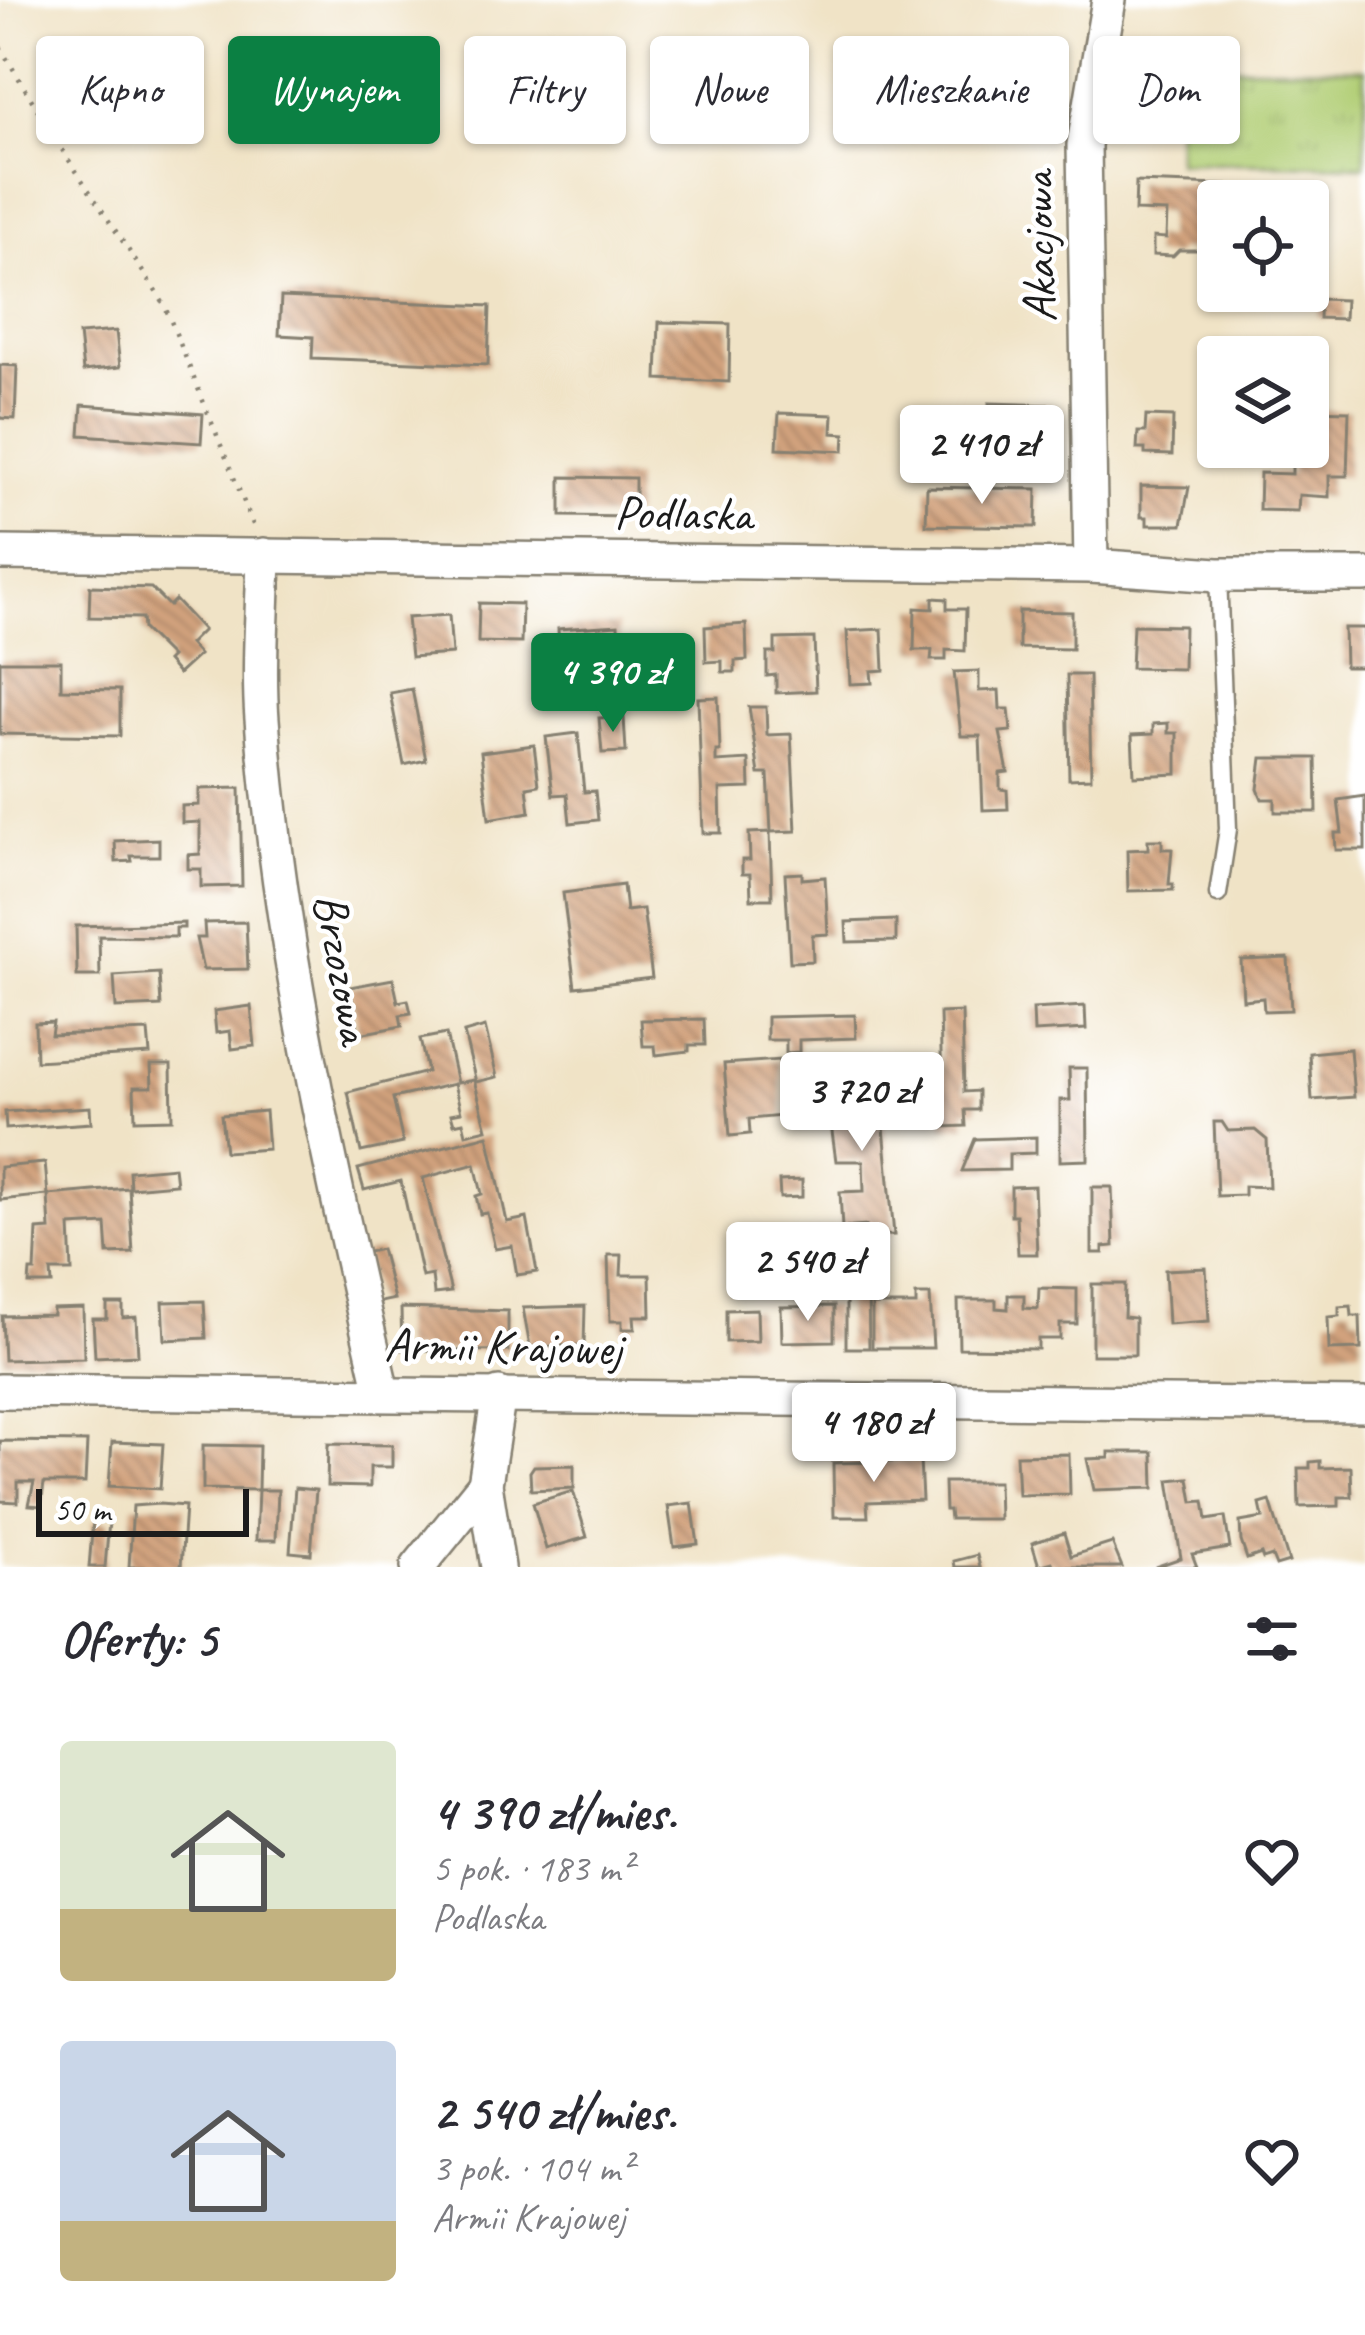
<!DOCTYPE html>
<html lang="pl">
<meta charset="utf-8">
<style>
:root{--surface:#fff;--page:#f2f2f3;--text:#2b2b33;--muted:#7c7c81;--accent:#0b8043}
body{margin:0;font-family:Caveat,sans-serif;background:var(--page);color:var(--text);height:100vh;display:flex;flex-direction:column;font-size:45px;white-space:nowrap}
*{box-sizing:border-box;margin:0}
p{font-size:39px;color:var(--muted)}
.icon{flex:none;width:66px;height:66px;fill:none;stroke:currentColor;stroke-width:2;stroke-linecap:round;stroke-linejoin:round}
.map{position:relative;height:1567px;overflow:hidden}
.side{display:flex;flex-direction:column;background:var(--surface);flex:1}
.side>*{flex:none}
.hud{position:absolute;left:36px;top:36px;width:1293px;height:108px;display:flex;gap:24px}
.tools{position:absolute;left:1197px;top:180px;display:grid;gap:24px}
.tools a{display:grid;place-items:center;width:132px;height:132px;border-radius:12px;background:var(--surface);box-shadow:0 3px 9px #0004;font-size:60px}
.scale{position:absolute;left:36px;bottom:30px;width:213px;box-sizing:border-box;padding-left:12px;border:6px solid #1c1c1c;border-top:0;font-size:33px;line-height:42px;white-space:nowrap;color:#1c1c1c;-webkit-text-stroke:9px #fff;paint-order:stroke}
.price{position:absolute;translate:-50% -102px;padding:0 27px;border-radius:12px;background:#fff;color:#222;font-size:39px;line-height:78px;filter:drop-shadow(0 3px 6px #0008)}
.price::after{content:'';position:absolute;left:50%;top:72px;width:36px;height:27px;margin-left:-18px;background:inherit;clip-path:polygon(0 0,100% 0,50% 100%)}
.price.selected{background:var(--accent);color:#fff}
ul{padding:0;list-style:none}
li{display:flex;align-items:center;gap:36px;height:300px;padding:0 60px}
li span{display:grid;place-items:center;flex:none;width:336px;height:240px;border-radius:12px;color:#555}
li>.icon{margin-inline-start:auto}
span .icon{width:144px;height:144px;fill:#fffc;stroke-width:1}
li b{font-size:51px}
h2{display:flex;justify-content:space-between;align-items:center;height:144px;padding:0 60px;font-size:51px}
.chip{padding:0 42px;border-radius:12px;background:var(--surface);box-shadow:0 3px 9px #0004;font-size:42px;line-height:108px}
.chip.selected{background:var(--accent);color:#fff}
.map>svg:first-child{display:block}
</style>
<div class="map">
<svg width="1365" height="1567" viewBox="0 0 1365 1567">
<defs>
<pattern id="grass-tufts" width="24" height="20" patternUnits="userSpaceOnUse" patternTransform="scale(3)"><rect width="24" height="20" fill="#b1ce75"/><path d="M3 7l-1-3M5 7V3M7 7l1-3M15 17l-1-3M17 17v-4M19 17l1-3" fill="none" stroke="#98b065"/></pattern>
<pattern id="building-back-hatch" width="6" height="6" patternUnits="userSpaceOnUse" patternTransform="scale(3)"><rect width="6" height="6" fill="#d1a27d"/><path d="M-1 5l2 2M0 0l6 6M5-1l2 2" fill="none" stroke="#a98366"/></pattern>
</defs>
<rect width="100%" height="100%" fill="#fff"/>
<filter id="ink" filterUnits="userSpaceOnUse"><feTurbulence type="fractalNoise" baseFrequency=".00833" numOctaves="2"/><feDisplacementMap in="SourceGraphic" scale="24" xChannelSelector="R" yChannelSelector="G"/><feConvolveMatrix kernelMatrix="1 2 1 2 8 2 1 2 1" color-interpolation-filters="sRGB"/></filter>
<filter id="wash" filterUnits="userSpaceOnUse"><feTurbulence type="fractalNoise" baseFrequency=".004" numOctaves="4" result="noise"/><feDisplacementMap in="SourceGraphic" scale="48" xChannelSelector="R" yChannelSelector="G"/><feGaussianBlur stdDeviation="2.7" result="paint"/><feColorMatrix in="noise" values="0 0 0 0 0 0 0 0 0 0 0 0 0 0 0 0 0 1.4 0 .05"/><feComposite in="paint" operator="in"/></filter>
<g filter="url(#wash)">
<rect width="100%" height="100%" fill="#f0e3c6"/>
<polygon fill="url(#grass-tufts)" stroke="#667548" stroke-width="3" points="1177,66 1365,69 1365,166 1177,162"/>
<g id="blocks">
<g fill="url(#building-back-hatch)">
<polygon points="1136,182 1248,186 1248,201 1218,201 1218,214 1207,214 1205,250 1179,250 1173,256 1153,255 1153,237 1166,238 1167,212 1135,211"/>
<polygon points="281,297 490,306 488,365 312,358 313,337 279,335"/>
<polygon points="1320,299 1345,300 1344,319 1319,318"/>
<polygon points="659,322 730,324 729,382 657,379"/>
<polygon points="116,331 120,367 83,371 79,334"/>
<polygon points="0,365 17,366 15,419 0,418"/>
<polygon points="989,403 1055,405 1054,444 1008,443 1008,424 988,423"/>
<polygon points="82,405 203,414 201,443 80,435"/>
<polygon points="1308,410 1349,411 1347,476 1329,476 1329,497 1299,495 1298,511 1259,510 1260,473 1292,474 1292,460 1300,460 1300,447 1308,447"/>
<polygon points="779,413 833,415 832,433 845,434 844,451 777,448"/>
<polygon points="1146,416 1173,417 1172,455 1145,454 1145,449 1137,449 1138,432 1145,432"/>
<polygon points="561,477 635,478 635,517 561,516"/>
<polygon points="1141,486 1189,487 1182,525 1147,525 1147,517 1141,517"/>
<polygon points="927,487 1037,489 1036,527 926,525"/>
<polygon points="90,586 151,588 169,606 175,600 203,630 189,644 199,655 178,674 167,661 171,657 143,629 142,618 89,617"/>
<polygon points="933,598 947,599 947,609 966,609 965,651 946,650 946,660 931,660 932,650 914,650 915,608 933,609"/>
<polygon points="479,603 522,604 521,643 478,642"/>
<polygon points="1019,611 1072,612 1072,649 1019,648"/>
<polygon points="449,615 452,654 411,657 407,618"/>
<polygon points="746,624 747,660 735,661 735,672 722,672 722,661 706,662 705,627"/>
<polygon points="618,625 620,661 560,665 558,629"/>
<polygon points="1133,625 1184,626 1183,669 1131,668"/>
<polygon points="1344,628 1365,628 1365,667 1345,667"/>
<polygon points="882,629 884,670 871,671 872,683 850,684 847,631"/>
<polygon points="814,638 816,691 776,693 776,675 767,676 767,653 775,653 775,639"/>
<polygon points="0,661 61,661 61,689 120,690 120,736 0,734"/>
<polygon points="979,671 979,691 999,690 1000,709 1009,709 1011,731 1000,732 1008,772 1000,773 1000,789 1007,790 1008,809 983,810 980,736 961,736 954,672"/>
<polygon points="1067,675 1089,675 1091,778 1069,779"/>
<polygon points="412,689 426,760 404,765 390,693"/>
<polygon points="718,697 720,751 716,751 716,762 749,760 750,788 720,789 721,833 703,833 698,698"/>
<polygon points="749,707 766,707 767,735 791,734 796,831 771,832 768,774 759,774"/>
<polygon points="624,717 626,752 602,753 599,718"/>
<polygon points="1168,723 1168,733 1177,733 1177,774 1134,776 1132,735 1153,734 1153,724"/>
<polygon points="578,733 584,792 595,791 598,820 570,823 567,794 553,795 546,737"/>
<polygon points="534,745 539,785 527,787 530,812 489,819 481,752"/>
<polygon points="1262,758 1316,758 1317,812 1275,812 1275,799 1262,799 1258,789"/>
<polygon points="240,788 242,886 201,887 201,869 188,869 188,855 200,854 200,822 182,823 182,806 199,805 199,789"/>
<polygon points="1365,796 1365,850 1336,850 1335,833 1342,833 1338,800"/>
<polygon points="770,832 772,899 751,899 750,874 742,874 742,860 750,860 749,833"/>
<polygon points="159,839 159,856 131,856 132,861 116,862 115,841"/>
<polygon points="1148,840 1162,840 1162,849 1172,849 1169,884 1173,884 1173,890 1128,891 1127,850 1148,849"/>
<polygon points="802,873 802,879 825,877 828,934 812,935 813,961 790,962 785,874"/>
<polygon points="623,885 626,911 643,909 652,978 575,987 563,893"/>
<polygon points="896,920 896,941 847,942 846,922"/>
<polygon points="246,922 248,969 203,970 196,938 205,938 204,923"/>
<polygon points="184,923 184,928 176,928 176,937 99,936 100,976 77,976 76,926"/>
<polygon points="1288,958 1291,1010 1264,1011 1263,998 1243,1000 1241,960"/>
<polygon points="159,973 161,1006 116,1008 114,976"/>
<polygon points="393,979 398,1002 408,1000 411,1013 400,1015 402,1026 359,1034 350,987"/>
<polygon points="251,1006 255,1046 232,1049 230,1031 216,1033 214,1011"/>
<polygon points="1085,1006 1086,1029 1034,1032 1033,1009"/>
<polygon points="962,1012 964,1092 978,1091 978,1110 965,1110 966,1126 943,1127 940,1013"/>
<polygon points="855,1015 856,1038 799,1040 799,1052 786,1053 786,1040 767,1040 767,1017"/>
<polygon points="704,1019 705,1045 689,1045 689,1051 656,1055 655,1046 643,1046 641,1020"/>
<polygon points="53,1022 51,1035 148,1031 150,1054 36,1061 35,1023"/>
<polygon points="485,1027 497,1077 476,1082 464,1033"/>
<polygon points="446,1034 457,1083 474,1080 487,1129 466,1134 463,1122 454,1124 451,1114 461,1112 454,1084 393,1098 403,1143 361,1152 348,1092 427,1072 420,1039"/>
<polygon points="1350,1049 1354,1097 1312,1100 1309,1053"/>
<polygon points="857,1058 859,1098 881,1096 894,1235 867,1236 866,1226 842,1228 840,1192 864,1191 863,1161 836,1161 829,1110 840,1109 837,1059"/>
<polygon points="779,1060 783,1116 749,1119 750,1134 730,1136 724,1064"/>
<polygon points="151,1065 171,1065 172,1119 135,1120 134,1087 152,1087"/>
<polygon points="1069,1068 1087,1068 1088,1160 1060,1161 1060,1100 1070,1100"/>
<polygon points="90,1107 91,1123 6,1129 5,1112"/>
<polygon points="265,1111 268,1149 225,1152 221,1115"/>
<polygon points="1214,1122 1222,1122 1228,1131 1255,1130 1267,1140 1269,1187 1244,1186 1244,1195 1217,1196"/>
<polygon points="488,1135 507,1222 527,1218 537,1272 517,1275 512,1246 495,1249 487,1213 480,1214 476,1196 482,1194 475,1164 423,1178 451,1292 434,1294 432,1275 422,1277 401,1181 364,1190 358,1169"/>
<polygon points="1036,1137 1036,1153 1009,1154 1009,1170 962,1171 975,1139"/>
<polygon points="45,1163 48,1195 0,1200 0,1167"/>
<polygon points="174,1167 176,1184 130,1188 129,1171"/>
<polygon points="802,1180 802,1197 780,1198 779,1181"/>
<polygon points="1034,1186 1037,1254 1018,1254 1016,1215 1011,1215 1011,1187"/>
<polygon points="1092,1187 1112,1187 1114,1246 1103,1247 1103,1253 1092,1253"/>
<polygon points="129,1188 133,1253 108,1254 106,1224 70,1226 72,1271 51,1271 52,1284 29,1284 30,1271 35,1271 37,1230 50,1229 48,1195"/>
<polygon points="844,1236 867,1236 869,1348 846,1348 846,1284 839,1284 837,1252 839,1239"/>
<polygon points="381,1249 394,1299 376,1303 364,1253"/>
<polygon points="608,1255 622,1255 621,1275 650,1275 651,1316 634,1316 635,1329 622,1329 622,1321 610,1321"/>
<polygon points="1206,1268 1209,1321 1168,1324 1165,1270"/>
<polygon points="1092,1284 1125,1284 1124,1317 1135,1318 1135,1355 1092,1355"/>
<polygon points="1039,1288 1077,1289 1077,1324 1060,1324 1060,1339 1038,1339 1038,1349 959,1348 958,1300 996,1300 996,1308 1008,1309 1008,1295 1024,1295 1024,1308 1038,1309"/>
<polygon points="916,1295 930,1295 933,1348 872,1348 872,1305 916,1305"/>
<polygon points="204,1301 206,1338 165,1340 163,1302"/>
<polygon points="107,1304 123,1304 123,1318 136,1317 138,1355 95,1357 93,1319 107,1319"/>
<polygon points="585,1306 584,1345 530,1347 523,1308"/>
<polygon points="834,1306 834,1341 782,1342 781,1307"/>
<polygon points="1351,1306 1352,1316 1360,1316 1361,1349 1329,1350 1328,1317 1339,1316 1339,1307"/>
<polygon points="83,1308 84,1358 4,1360 2,1316 53,1315 53,1309"/>
<polygon points="401,1308 508,1311 508,1351 402,1350"/>
<polygon points="757,1309 758,1341 726,1342 726,1310"/>
<polygon points="0,1441 87,1442 85,1483 44,1483 41,1506 29,1505 34,1482 18,1482 18,1502 0,1501"/>
<polygon points="112,1442 163,1444 160,1489 109,1486"/>
<polygon points="328,1444 392,1445 392,1467 370,1467 370,1487 327,1486"/>
<polygon points="203,1445 259,1446 258,1490 203,1489"/>
<polygon points="1109,1452 1153,1452 1154,1488 1094,1490 1087,1459 1109,1458"/>
<polygon points="1069,1454 1070,1494 1018,1495 1016,1455"/>
<polygon points="920,1461 922,1500 867,1502 868,1517 834,1517 833,1463"/>
<polygon points="1320,1461 1320,1468 1351,1467 1352,1497 1339,1497 1339,1506 1299,1507 1298,1468 1310,1468 1310,1462"/>
<polygon points="574,1465 574,1488 531,1490 530,1472 534,1466"/>
<polygon points="1189,1478 1193,1502 1204,1501 1207,1520 1225,1517 1230,1548 1192,1554 1197,1567 1155,1567 1181,1558 1169,1480"/>
<polygon points="944,1482 998,1482 999,1519 950,1519 949,1510 945,1510"/>
<polygon points="295,1488 316,1490 311,1554 290,1552"/>
<polygon points="258,1490 278,1490 276,1540 256,1540"/>
<polygon points="573,1491 587,1537 546,1549 533,1503"/>
<polygon points="1270,1501 1289,1562 1276,1566 1272,1556 1263,1559 1261,1554 1247,1559 1241,1541 1240,1522 1263,1518 1260,1504"/>
<polygon points="692,1503 698,1544 674,1547 668,1506"/>
<polygon points="159,1504 185,1506 181,1567 129,1567 133,1506"/>
<polygon points="93,1521 109,1522 105,1567 89,1567"/>
<polygon points="1064,1533 1071,1556 1112,1543 1122,1567 1054,1567 1052,1562 1039,1566 1032,1543"/>
<polygon points="977,1555 980,1567 955,1567 954,1561"/>
</g>
</g>
</g>
<g filter="url(#ink)">
<use href="#blocks" fill-opacity="0" stroke="#868071" stroke-width="3"/>
<g fill="none" stroke-linecap="round" stroke-linejoin="round">
<defs>
<polyline id="service" points="1218,894 1228,829 1218,575"/>
<g id="minor">
<polyline points="0,553 1091,566 1218,575 1365,575"/>
<path d="M264 555C263 609 258 665 262 719 279 947 331 1170 382 1392"/>
<polyline points="1091,566 1084,145 1109,0"/>
<polyline points="0,1391 1365,1405"/>
<polyline points="418,1567 485,1484"/>
<polyline points="498,1567 485,1484 499,1394"/>
</g>
</defs>
<use href="#service" stroke="#868071" stroke-width="21"/>
<use href="#minor" stroke="#868071" stroke-width="38"/>
<polyline stroke="#868071" stroke-width="4.5" stroke-dasharray="3 9" stroke-linecap="butt" points="0,47 57,142 164,304 254,527"/>
<use href="#service" stroke="#fff" stroke-width="16"/>
<use href="#minor" stroke="#fff" stroke-width="33"/>
</g>
</g>
<g text-anchor="middle" dominant-baseline="central" stroke-width="9" stroke-linejoin="round" paint-order="stroke">
<g font-size="48" fill="#1c1c1c" stroke="#fff">
<text transform="translate(1038 247) rotate(-91)">Akacjowa</text>
<text transform="translate(683 513) rotate(1)">Podlaska</text>
<text transform="translate(343 968) rotate(80)">Brzozowa</text>
<text transform="translate(503 1346) rotate(1)">Armii Krajowej</text>
</g>
</g>
</svg>
<div class="tools">
<a><svg class="icon" aria-label="locate" viewBox="0 0 24 24"><circle cx="12" cy="12" r="6"/><path d="M12 2v4M12 18v4M2 12h4M18 12h4"/></svg></a>
<a><svg class="icon" aria-label="layers" viewBox="0 0 24 24"><path d="M12 4l9 5-9 5-9-5zM3 14l9 5 9-5"/></svg></a>
</div>
<div class="scale">50 m</div>
<b class="price" style="left:982px;top:507px">2 410 zł</b>
<b class="price selected" style="left:613px;top:735px">4 390 zł</b>
<b class="price" style="left:862px;top:1154px">3 720 zł</b>
<b class="price" style="left:808px;top:1324px">2 540 zł</b>
<b class="price" style="left:874px;top:1485px">4 180 zł</b>
<div class="hud">
<a class="chip">Kupno</a>
<a class="chip selected">Wynajem</a>
<a class="chip">Filtry</a>
<a class="chip">Nowe</a>
<a class="chip">Mieszkanie</a>
<a class="chip">Dom</a>
</div>
</div>
<section class="side">
<h2>Oferty: 5<svg class="icon" aria-label="filters" viewBox="0 0 24 24"><path d="M4 7h16M4 17h16"/><circle cx="9" cy="7" r="2"/><circle cx="15" cy="17" r="2"/></svg></h2>
<ul>
<li><span style="background:linear-gradient(#dfe7d0 70%,#c2b280 0)"><svg class="icon" aria-label="home" viewBox="0 0 24 24"><path d="M3 11l9-7 9 7M6 9v11h12V9"/></svg></span><div><b>4 390 zł/mies.</b><p>5 pok. · 183 m²</p><p>Podlaska</p></div><svg class="icon" aria-label="heart" viewBox="0 0 24 24"><path d="M12 20l-8-8c-3-5 5-10 8-4 3-6 11-1 8 4z"/></svg></li>
<li><span style="background:linear-gradient(#c9d6e8 75%,#c2b280 0)"><svg class="icon" aria-label="home" viewBox="0 0 24 24"><path d="M3 11l9-7 9 7M6 9v11h12V9"/></svg></span><div><b>2 540 zł/mies.</b><p>3 pok. · 104 m²</p><p>Armii Krajowej</p></div><svg class="icon" aria-label="heart" viewBox="0 0 24 24"><path d="M12 20l-8-8c-3-5 5-10 8-4 3-6 11-1 8 4z"/></svg></li>
</ul>
</section>
